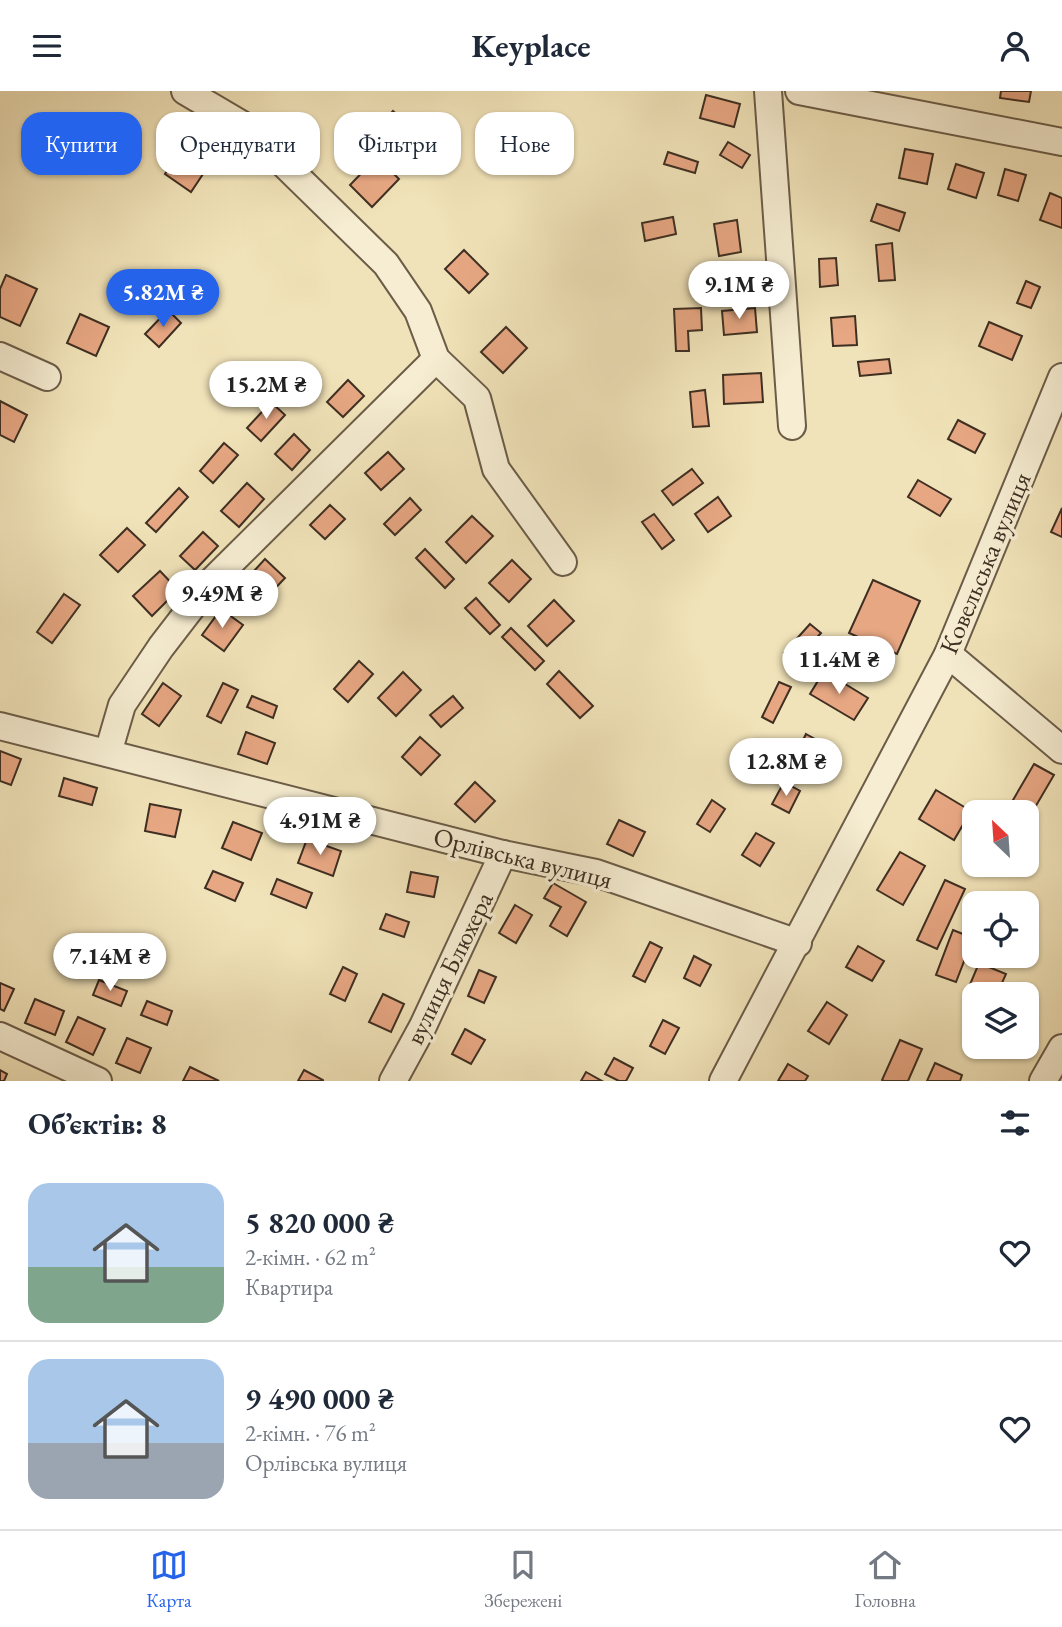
<!DOCTYPE html>
<html lang="uk">
<meta charset="utf-8">
<style>
:root{--surface:#fff;--page:#f6f6f7;--text:#1f2937;--muted:#747a83;--line:#e0e1e3;--accent:#2563eb}
body{margin:0;font-family:"EB Garamond",serif;background:var(--page);color:var(--text);height:100vh;display:flex;flex-direction:column;font-size:26px;white-space:nowrap}
*{box-sizing:border-box;margin:0}
p{font-size:23px;color:var(--muted)}
.icon{flex:none;width:38px;height:38px;fill:none;stroke:currentColor;stroke-width:2;stroke-linecap:round;stroke-linejoin:round}
.map{position:relative;height:990px;overflow:hidden}
.side{display:flex;flex-direction:column;background:var(--surface);flex:1}
.side>*{flex:none}
.hud{position:absolute;left:21px;top:21px;width:700px;height:63px;display:flex;gap:14px}
.needle{width:46px;rotate:335deg}
.tools{position:absolute;left:962px;top:709px;display:grid;gap:14px}
.tools a{display:grid;place-items:center;width:77px;height:77px;border-radius:14px;background:var(--surface);box-shadow:0 2px 5px #0004;font-size:35px}
.price{position:absolute;translate:-50% -60px;padding:0 16px;border-radius:24px;background:#fff;color:#222;font-size:23px;line-height:46px;filter:drop-shadow(0 2px 4px #0008)}
.price::after{content:'';position:absolute;left:50%;top:42px;width:21px;height:16px;margin-left:-10px;background:inherit;clip-path:polygon(0 0,100% 0,50% 100%)}
.price.current{background:var(--accent);color:#fff}
ul{padding:0;list-style:none}
li{display:flex;align-items:center;gap:21px;height:175px;padding:0 28px}
li+li{border-top:2px solid var(--line)}
li span{display:grid;place-items:center;flex:none;width:196px;height:140px;border-radius:21px;color:#555}
li>.icon{margin-inline-start:auto}
span .icon{width:84px;height:84px;fill:#fffc;stroke-width:1}
li b{font-size:30px}
h2{display:flex;justify-content:space-between;align-items:center;height:84px;padding:0 28px;font-size:30px}
.chip{padding:0 24px;border-radius:21px;background:var(--surface);box-shadow:0 2px 5px #0004;font-size:24px;line-height:63px}
.chip.current{background:var(--accent);color:#fff}
header{display:flex;justify-content:space-between;align-items:center;height:91px;padding:0 28px;background:var(--surface);font-size:32px;font-weight:700}
.tabs{display:flex;justify-content:space-around;align-items:center;height:98px;border-top:2px solid var(--line);background:var(--surface);font-size:19px;color:var(--muted)}
.tabs a{display:grid;justify-items:center;gap:4px}
.tabs .current{color:var(--accent)}
.map>svg:first-child{display:block}
</style>
<header><svg class="icon" aria-label="menu" viewBox="0 0 24 24"><path d="M4 6h16M4 12h16M4 18h16"/></svg>Keyplace<svg class="icon" aria-label="person" viewBox="0 0 24 24"><circle cx="12" cy="8" r="4"/><path d="M4 21q1-7 8-7t8 7"/></svg></header>
<div class="map">
<svg width="1062" height="990" viewBox="0 0 1062 990">
<rect width="100%" height="100%" fill="#f1e3b9"/>
<filter id="stains"><feTurbulence type="fractalNoise" baseFrequency=".00286" numOctaves="4"/><feColorMatrix values="0 0 0 0 .2 0 0 0 0 .09 0 0 0 0 .02 0 0 0 .5 -.17"/></filter>
<radialGradient id="worn" r=".72"><stop offset=".6" stop-color="#630" stop-opacity="0"/><stop offset="1" stop-color="#630" stop-opacity=".3"/></radialGradient>
<g fill="#e7a783" stroke="#3e2f22" stroke-width="2">
<polygon points="1001,0 1031,0 1029,11 1000,7"/>
<polygon points="706,4 740,13 734,36 700,27"/>
<polygon points="393,20 437,59 422,77 377,38"/>
<polygon points="728,51 750,64 742,77 720,64"/>
<polygon points="905,58 933,63 927,93 899,87"/>
<polygon points="668,61 698,71 695,82 664,73"/>
<polygon points="178,63 205,80 191,101 165,83"/>
<polygon points="377,66 399,88 372,116 350,94"/>
<polygon points="956,73 984,82 976,107 948,98"/>
<polygon points="1005,78 1026,84 1018,110 998,104"/>
<polygon points="1050,102 1062,107 1062,137 1040,129"/>
<polygon points="877,113 905,122 899,140 871,130"/>
<polygon points="673,126 676,143 645,150 642,132"/>
<polygon points="737,129 741,161 719,165 714,133"/>
<polygon points="892,152 895,189 879,190 876,154"/>
<polygon points="464,159 488,183 469,202 445,178"/>
<polygon points="836,167 838,194 820,196 819,168"/>
<polygon points="6,184 37,198 20,235 0,226 0,198"/>
<polygon points="1026,190 1040,196 1031,217 1017,212"/>
<polygon points="701,217 702,239 688,240 689,260 676,260 674,218"/>
<polygon points="755,217 757,241 724,244 722,220"/>
<polygon points="168,219 181,232 159,256 145,243"/>
<polygon points="80,223 109,236 96,265 67,252"/>
<polygon points="855,225 857,254 833,255 831,227"/>
<polygon points="989,231 1022,245 1012,269 979,255"/>
<polygon points="506,236 527,257 503,282 481,261"/>
<polygon points="889,268 891,282 860,285 858,271"/>
<polygon points="761,282 763,311 724,313 723,284"/>
<polygon points="348,289 364,305 343,326 327,311"/>
<polygon points="705,299 709,335 693,336 690,301"/>
<polygon points="0,310 27,324 14,351 0,344"/>
<polygon points="271,311 285,324 261,350 247,337"/>
<polygon points="958,329 985,343 975,362 948,348"/>
<polygon points="294,343 310,359 292,379 275,363"/>
<polygon points="224,352 238,364 213,392 200,380"/>
<polygon points="388,361 404,378 381,399 365,382"/>
<polygon points="692,378 703,392 673,414 662,400"/>
<polygon points="918,389 951,408 940,425 908,406"/>
<polygon points="247,392 264,408 239,436 221,420"/>
<polygon points="179,397 188,406 156,441 146,432"/>
<polygon points="718,406 731,425 708,441 695,423"/>
<polygon points="410,407 421,419 395,444 384,433"/>
<polygon points="330,414 345,428 325,448 310,434"/>
<polygon points="1062,417 1062,446 1051,441"/>
<polygon points="654,423 674,449 662,458 642,431"/>
<polygon points="472,425 493,445 466,472 446,451"/>
<polygon points="127,437 145,454 118,481 100,464"/>
<polygon points="203,441 218,455 195,479 180,465"/>
<polygon points="425,458 454,488 445,497 416,467"/>
<polygon points="265,468 285,487 263,510 244,491"/>
<polygon points="512,469 531,488 509,511 489,492"/>
<polygon points="160,480 178,499 152,525 133,505"/>
<polygon points="873,489 920,510 897,563 849,542"/>
<polygon points="64,503 80,514 52,552 37,541"/>
<polygon points="476,507 500,534 490,543 465,517"/>
<polygon points="554,509 574,530 547,555 528,535"/>
<polygon points="221,518 243,534 224,560 202,544"/>
<polygon points="810,533 821,542 794,572 784,562"/>
<polygon points="511,537 544,570 535,579 502,546"/>
<polygon points="359,570 373,583 348,611 334,598"/>
<polygon points="559,580 593,615 580,627 547,593"/>
<polygon points="824,580 868,607 854,629 810,603"/>
<polygon points="403,581 421,599 396,625 378,607"/>
<polygon points="779,591 791,596 773,632 762,626"/>
<polygon points="163,592 181,605 159,635 142,623"/>
<polygon points="223,592 238,599 221,632 207,625"/>
<polygon points="252,605 277,615 273,627 247,616"/>
<polygon points="453,605 463,617 441,636 430,624"/>
<polygon points="246,641 275,652 267,673 238,663"/>
<polygon points="806,643 822,652 812,671 796,663"/>
<polygon points="420,646 440,664 421,684 402,666"/>
<polygon points="759,648 770,656 755,676 744,667"/>
<polygon points="0,660 21,668 11,694 0,690"/>
<polygon points="1034,673 1054,684 1027,730 1027,721 1006,721"/>
<polygon points="64,687 97,697 92,714 59,705"/>
<polygon points="475,691 495,710 475,731 455,713"/>
<polygon points="784,691 800,700 789,722 772,713"/>
<polygon points="936,699 971,720 954,749 919,728"/>
<polygon points="712,709 725,718 710,741 697,733"/>
<polygon points="150,713 181,719 175,746 145,740"/>
<polygon points="619,729 645,741 633,765 607,753"/>
<polygon points="233,731 262,742 251,769 222,757"/>
<polygon points="756,742 774,752 760,775 742,764"/>
<polygon points="307,748 341,760 333,785 298,772"/>
<polygon points="900,761 925,775 903,814 877,799"/>
<polygon points="213,780 243,792 235,810 205,797"/>
<polygon points="411,781 438,786 434,806 407,801"/>
<polygon points="277,788 312,802 306,817 271,803"/>
<polygon points="945,789 965,798 937,858 917,849"/>
<polygon points="553,792 586,811 567,845 550,835 561,816 544,807"/>
<polygon points="515,814 532,824 516,852 499,842"/>
<polygon points="386,823 409,831 404,846 380,838"/>
<polygon points="953,839 973,847 956,891 936,884"/>
<polygon points="650,851 662,857 645,891 633,885"/>
<polygon points="858,855 884,870 872,890 846,876"/>
<polygon points="694,865 711,874 700,895 684,887"/>
<polygon points="979,872 1006,883 997,903 975,903 975,915 963,910"/>
<polygon points="343,876 357,883 345,910 330,903"/>
<polygon points="479,879 496,886 484,912 468,905"/>
<polygon points="99,889 127,900 121,915 93,904"/>
<polygon points="0,892 14,898 4,920 0,918"/>
<polygon points="383,903 404,913 391,941 369,931"/>
<polygon points="35,908 64,920 55,944 25,932"/>
<polygon points="147,910 172,920 167,934 141,924"/>
<polygon points="827,911 847,924 829,953 808,940"/>
<polygon points="78,926 105,938 93,964 66,951"/>
<polygon points="663,929 679,937 665,963 650,955"/>
<polygon points="465,938 485,949 471,973 452,963"/>
<polygon points="127,947 151,957 140,982 116,972"/>
<polygon points="900,949 922,958 908,990 884,990 882,989"/>
<polygon points="614,967 633,977 626,990 619,990 605,983"/>
<polygon points="935,972 962,984 960,990 927,990"/>
<polygon points="788,973 808,985 805,990 778,990"/>
<polygon points="190,976 219,990 183,990"/>
<polygon points="0,979 7,983 4,990 0,990"/>
<polygon points="304,979 323,989 323,990 298,990"/>
<polygon points="586,981 602,990 581,990"/>
</g>
<g fill="none" stroke-linecap="round" stroke-linejoin="round">
<defs>
<g id="minor">
<polyline points="185,0 246,36 386,173 418,220 436,268 477,307 496,378 563,471"/>
<polyline points="768,0 792,335"/>
<polyline points="799,0 1062,51"/>
<polyline points="0,265 47,286"/>
<polyline points="948,563 1062,659"/>
<polyline points="0,635 503,763 596,782 798,852"/>
<polyline points="108,662 122,614 161,556 211,491 436,268"/>
<polyline points="0,945 98,990"/>
<polyline points="393,990 423,935 503,763"/>
<polyline points="723,990 948,563 1062,286"/>
<polyline points="1043,990 1062,957"/>
</g>
</defs>
<use href="#minor" stroke="#6b5c48" stroke-width="30"/>
<use href="#minor" stroke="#f6edd2" stroke-width="26"/>
</g>
<g text-anchor="middle" dominant-baseline="central" stroke-width="7" stroke-linejoin="round" paint-order="stroke">
<g font-size="26" fill="#3e2f22" stroke="#f6edd2">
<text transform="translate(985 472) rotate(-67)">Ковельська вулиця</text>
<text transform="translate(523 767) rotate(14)">Орлівська вулиця</text>
<text transform="translate(449 877) rotate(-64)">вулиця Блюхера</text>
</g>
</g>
<rect width="100%" height="100%" filter="url(#stains)"/>
<rect width="100%" height="100%" fill="url(#worn)"/>
</svg>
<div class="tools">
<a><svg class="needle" viewBox="-14 -14 28 28"><path d="M0-13l5 13h-10z" fill="#e53935"/><path d="M0 13l5-13h-10z" fill="#747a83"/></svg></a>
<a><svg class="icon" aria-label="locate" viewBox="0 0 24 24"><circle cx="12" cy="12" r="6"/><path d="M12 2v4M12 18v4M2 12h4M18 12h4"/></svg></a>
<a><svg class="icon" aria-label="layers" viewBox="0 0 24 24"><path d="M12 4l9 5-9 5-9-5zM3 14l9 5 9-5"/></svg></a>
</div>
<b class="price" style="left:739px;top:230px">9.1M ₴</b>
<b class="price current" style="left:163px;top:238px">5.82M ₴</b>
<b class="price" style="left:266px;top:330px">15.2M ₴</b>
<b class="price" style="left:222px;top:539px">9.49M ₴</b>
<b class="price" style="left:839px;top:605px">11.4M ₴</b>
<b class="price" style="left:786px;top:707px">12.8M ₴</b>
<b class="price" style="left:320px;top:766px">4.91M ₴</b>
<b class="price" style="left:110px;top:902px">7.14M ₴</b>
<div class="hud">
<a class="chip current">Купити</a>
<a class="chip">Орендувати</a>
<a class="chip">Фільтри</a>
<a class="chip">Нове</a>
</div>
</div>
<section class="side">
<h2>Об’єктів: 8<svg class="icon" aria-label="filters" viewBox="0 0 24 24"><path d="M4 7h16M4 17h16"/><circle cx="9" cy="7" r="2"/><circle cx="15" cy="17" r="2"/></svg></h2>
<ul>
<li><span style="background:linear-gradient(#a9c7e8 60%,#7fa58c 0)"><svg class="icon" aria-label="home" viewBox="0 0 24 24"><path d="M3 11l9-7 9 7M6 9v11h12V9"/></svg></span><div><b>5 820 000 ₴</b><p>2-кімн. · 62 m²</p><p>Квартира</p></div><svg class="icon" aria-label="heart" viewBox="0 0 24 24"><path d="M12 20l-8-8c-3-5 5-10 8-4 3-6 11-1 8 4z"/></svg></li>
<li><span style="background:linear-gradient(#a9c7e8 60%,#9aa5b1 0)"><svg class="icon" aria-label="home" viewBox="0 0 24 24"><path d="M3 11l9-7 9 7M6 9v11h12V9"/></svg></span><div><b>9 490 000 ₴</b><p>2-кімн. · 76 m²</p><p>Орлівська вулиця</p></div><svg class="icon" aria-label="heart" viewBox="0 0 24 24"><path d="M12 20l-8-8c-3-5 5-10 8-4 3-6 11-1 8 4z"/></svg></li>
</ul>
</section>
<nav class="tabs">
<a class="current"><svg class="icon" aria-label="map" viewBox="0 0 24 24"><path d="M3 6l6-2 6 2 6-2v14l-6 2-6-2-6 2zM9 4v14M15 6v14"/></svg>Карта</a>
<a><svg class="icon" aria-label="saved" viewBox="0 0 24 24"><path d="M7 4h10v16l-5-4-5 4z"/></svg>Збережені</a>
<a><svg class="icon" aria-label="home" viewBox="0 0 24 24"><path d="M3 11l9-7 9 7M6 9v11h12V9"/></svg>Головна</a>
</nav>
